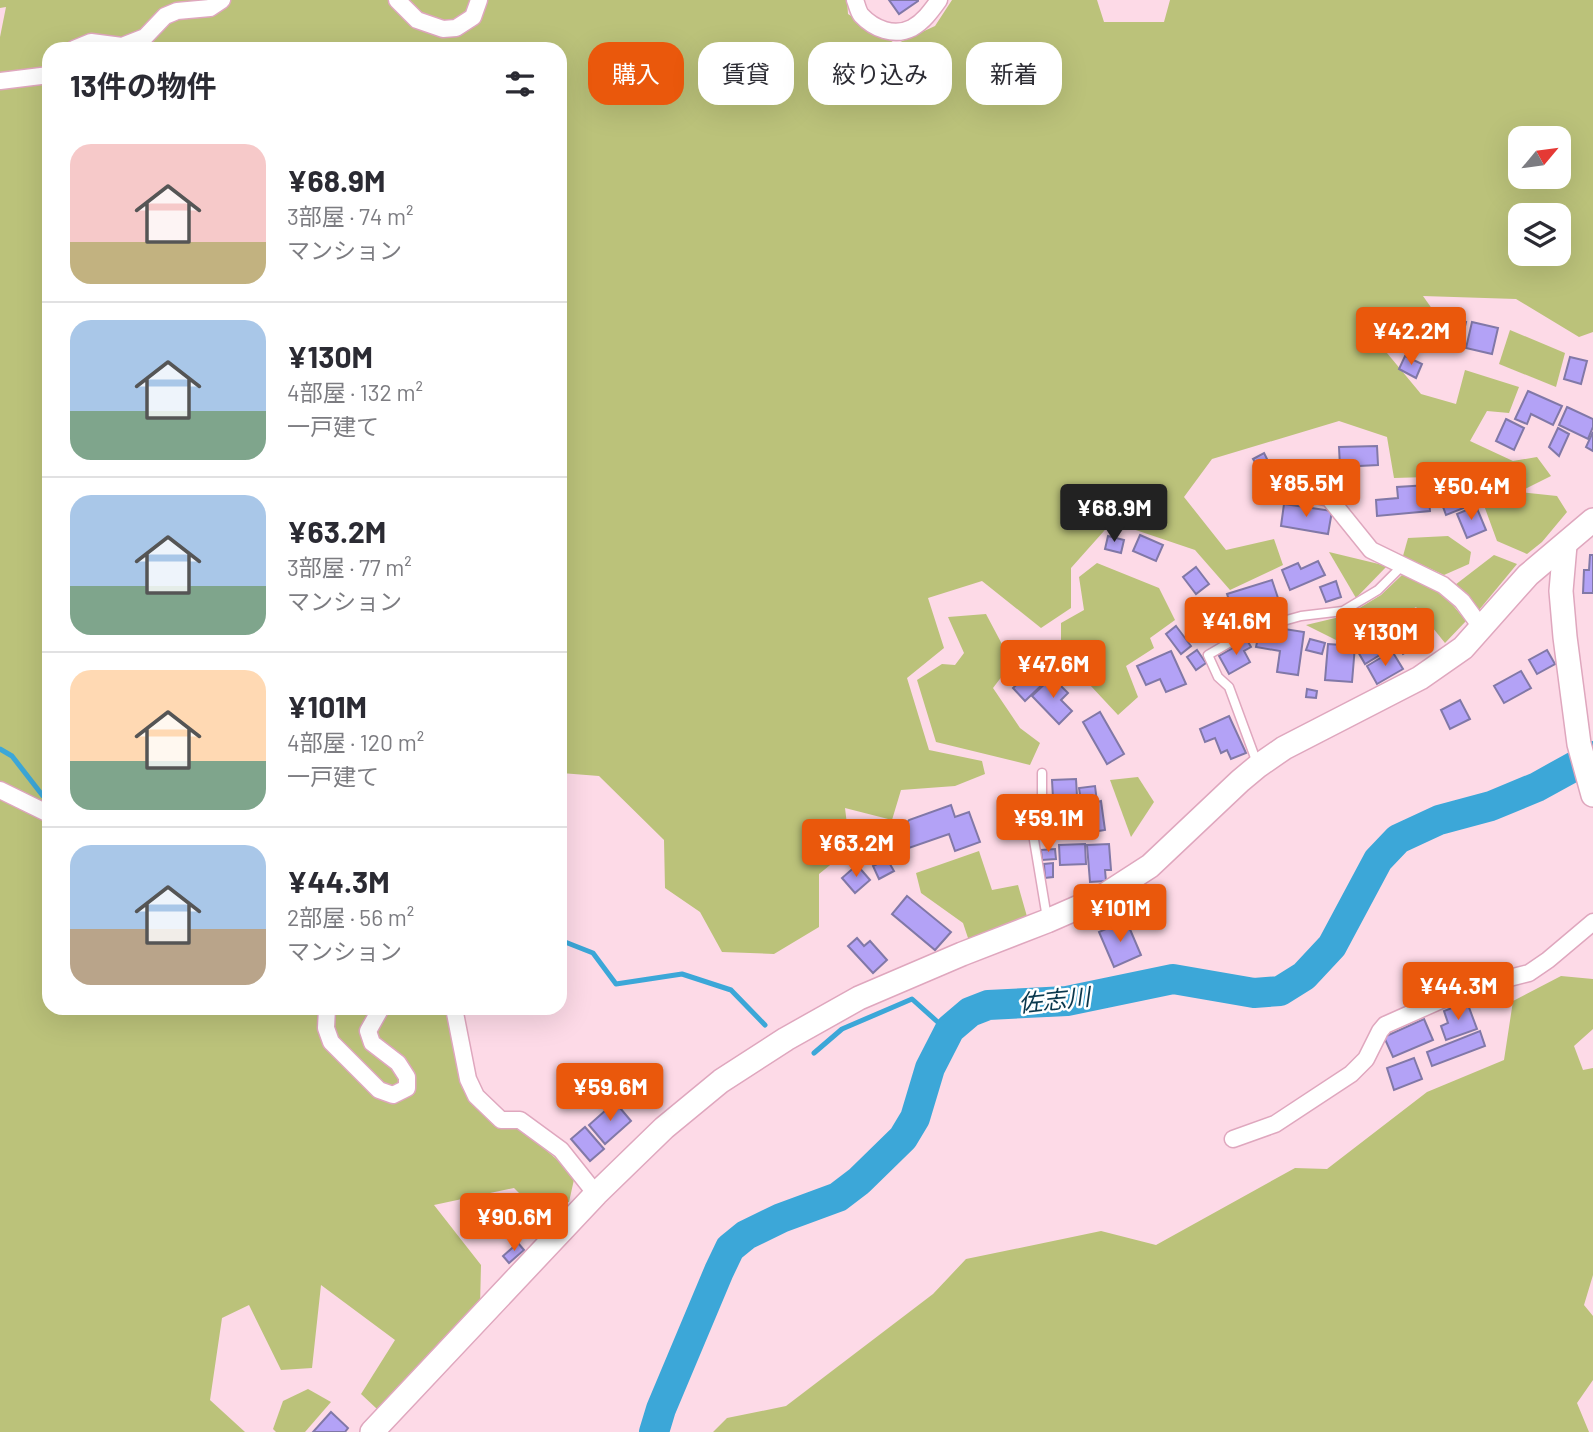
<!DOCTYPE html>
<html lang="ja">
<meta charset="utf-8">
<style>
:root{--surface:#fff;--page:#f2f2f3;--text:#2b2b33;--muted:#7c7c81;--line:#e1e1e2;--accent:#ea580c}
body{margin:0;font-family:Barlow,"Noto Sans JP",sans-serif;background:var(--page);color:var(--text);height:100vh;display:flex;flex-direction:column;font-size:26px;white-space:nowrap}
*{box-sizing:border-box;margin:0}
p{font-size:23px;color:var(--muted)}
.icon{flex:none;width:38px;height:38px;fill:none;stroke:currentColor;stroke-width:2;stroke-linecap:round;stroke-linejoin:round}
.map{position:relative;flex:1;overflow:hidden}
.drawer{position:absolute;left:42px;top:42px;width:525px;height:973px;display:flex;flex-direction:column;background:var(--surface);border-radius:21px;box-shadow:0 7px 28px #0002}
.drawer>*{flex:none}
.top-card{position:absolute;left:588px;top:42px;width:665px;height:63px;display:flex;gap:14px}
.needle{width:46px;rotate:61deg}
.buttons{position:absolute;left:1508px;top:126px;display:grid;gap:14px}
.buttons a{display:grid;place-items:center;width:63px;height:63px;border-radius:14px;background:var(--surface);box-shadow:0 7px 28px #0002;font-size:35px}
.price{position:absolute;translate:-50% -60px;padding:0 16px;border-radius:7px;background:var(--accent);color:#fff;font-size:23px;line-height:46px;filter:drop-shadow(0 2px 4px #0008)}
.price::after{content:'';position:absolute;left:50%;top:42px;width:21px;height:16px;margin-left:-10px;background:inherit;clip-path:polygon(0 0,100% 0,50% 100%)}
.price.active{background:#222;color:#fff}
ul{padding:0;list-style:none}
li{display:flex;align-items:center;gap:21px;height:175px;padding:0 28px}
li+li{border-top:2px solid var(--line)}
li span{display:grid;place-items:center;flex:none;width:196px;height:140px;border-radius:21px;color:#555}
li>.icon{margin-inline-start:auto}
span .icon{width:84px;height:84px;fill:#fffc;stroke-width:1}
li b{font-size:30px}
h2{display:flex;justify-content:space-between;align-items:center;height:84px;padding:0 28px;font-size:30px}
.chip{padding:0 24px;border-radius:21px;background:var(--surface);box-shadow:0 7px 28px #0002;font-size:24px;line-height:63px}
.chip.active{background:var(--accent);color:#fff}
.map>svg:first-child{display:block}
</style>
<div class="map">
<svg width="1593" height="1432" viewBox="0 0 1593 1432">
<rect width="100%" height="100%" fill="#fddae7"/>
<g fill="#bbc27a" fill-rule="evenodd">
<path d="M0 0H847L848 14 896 44 935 26 952 0H1097L1104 22H1164L1170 0H1593V332L1579 337 1516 299 1423 296 1435 313 1427 345 1401 334 1382 347 1421 394 1456 404 1465 370 1519 387 1509 413 1487 411 1470 441 1513 461 1537 457 1551 476 1519 492 1557 496 1567 512 1542 542 1527 554 1497 541 1482 500 1462 476 1394 478 1387 437 1339 421 1212 459 1184 497 1226 550 1274 539 1283 565 1230 590 1195 550 1112 522 1071 568V608L1041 628 982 581 928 598 944 648 907 678 929 750 982 761 985 774 955 786 901 790 892 820 845 808 850 849 819 874V927L774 954 722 952 700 912 665 888 664 840 599 776 561 773 560 771V49H49V1008H446L462 1088 497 1126 519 1127 575 1175 569 1202 534 1208 514 1188 434 1205 481 1265 480 1307 377 1409 361 1394 395 1340 321 1285 312 1368 281 1370 249 1305 222 1318 210 1400 245 1432H0V37L6 7 0 8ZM1521 138H1559V177H1521ZM1521 215H1559V254H1521Z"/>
<polygon points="1510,330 1565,353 1556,387 1499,364"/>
<polygon points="1448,536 1471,552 1469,564 1444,575 1403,556 1408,538"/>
<polygon points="1329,552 1387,566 1356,598"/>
<polygon points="1494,555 1517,564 1479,610 1455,585"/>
<polygon points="1097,563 1159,588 1175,620 1150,638 1154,648 1126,666 1138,697 1118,715 1061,654 1061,623 1084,610 1079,577"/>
<polygon points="1402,575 1436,585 1466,621 1445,643 1416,607 1361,640 1336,640 1306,625 1348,615 1381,595"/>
<polygon points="986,614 1012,663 993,688 1020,728 1040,743 1030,765 936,742 917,680 942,664 955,665 964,653 948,617"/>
<polygon points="1138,777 1154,802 1131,837 1110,780"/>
<polygon points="979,851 992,890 1018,885 1028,920 970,944 963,923 921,893 916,873"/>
<polygon points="1561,976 1593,979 1593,1029 1574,1046 1583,1070 1593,1068 1593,1275 1584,1305 1593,1316 1593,1380 1577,1403 1589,1432 713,1432 727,1418 786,1406 933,1294 966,1259 1101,1231 1156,1245 1295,1168 1327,1169 1427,1092 1504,1060 1513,1001"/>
<polygon points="308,1389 331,1402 305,1432 276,1432 273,1429 283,1401"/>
</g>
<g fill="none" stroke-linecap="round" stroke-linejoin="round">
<g stroke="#3ca7d8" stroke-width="5">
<polyline points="0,749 12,756 43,796 49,797"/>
<polyline points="560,940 593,953 616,984 682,974 731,990 765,1025"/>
<polyline points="814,1053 842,1029 912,999 941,1025 950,1029"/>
</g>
<polyline stroke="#3ca7d8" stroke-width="30" points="654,1432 661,1409 719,1271 730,1248 746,1235 781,1218 838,1197 859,1181 903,1138 915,1118 930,1068 950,1029 970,1012 988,1005 1067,1001 1173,979 1254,993 1280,991 1304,976 1332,946 1378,860 1398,839 1439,820 1491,806 1537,787 1593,756"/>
</g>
<g fill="#b3a2f6" stroke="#8178a7" stroke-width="2">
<polygon points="889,0 918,0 918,1 899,14"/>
<polygon points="1446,317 1466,322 1461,344 1440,340"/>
<polygon points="1472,322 1498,328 1492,354 1466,348"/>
<polygon points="1405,356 1422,364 1416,378 1399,369"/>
<polygon points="1570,357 1587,361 1581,384 1564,379"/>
<polygon points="1528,391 1562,406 1553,425 1531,414 1527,424 1515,419"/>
<polygon points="1567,407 1593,419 1593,427 1588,439 1559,425"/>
<polygon points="1506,419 1524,428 1514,450 1496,441"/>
<polygon points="1558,428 1569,434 1559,456 1549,447"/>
<polygon points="1593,432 1593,451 1586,447"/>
<polygon points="1377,446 1378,465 1340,467 1339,447"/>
<polygon points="1264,453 1270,465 1260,471 1253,459"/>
<polygon points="1428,485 1430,511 1377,516 1376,500 1398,498 1397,487"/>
<polygon points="1463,486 1471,505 1446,515 1439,496"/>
<polygon points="1284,504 1332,511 1328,534 1281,526"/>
<polygon points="1476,506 1486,530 1467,538 1457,514"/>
<polygon points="1140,535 1163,545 1156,561 1133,551"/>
<polygon points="1108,536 1124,540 1121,553 1105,549"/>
<polygon points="1590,555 1593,555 1593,593 1583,593 1584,570 1589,570"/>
<polygon points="1318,561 1325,575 1290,590 1282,570 1298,563 1301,569"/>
<polygon points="1196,567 1209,584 1196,594 1183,577"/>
<polygon points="1272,580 1278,598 1233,612 1227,594"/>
<polygon points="1336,581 1341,597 1326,602 1320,587"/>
<polygon points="1217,600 1226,615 1199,630 1190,615"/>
<polygon points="1417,617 1430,638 1403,654 1390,633"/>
<polygon points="1176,626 1191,646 1181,654 1166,634"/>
<polygon points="1278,628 1304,632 1298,675 1277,672 1280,651 1256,647 1259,633 1277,635"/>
<polygon points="1385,634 1393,647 1365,664 1357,650"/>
<polygon points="1310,639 1325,643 1322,654 1306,650"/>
<polygon points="1247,640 1251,647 1244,651 1250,662 1229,674 1219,656"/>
<polygon points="1328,644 1355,646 1352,682 1325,680"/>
<polygon points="1197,650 1206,663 1196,670 1187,657"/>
<polygon points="1547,650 1555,664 1537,674 1529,660"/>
<polygon points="1171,651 1186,684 1166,692 1160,679 1146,685 1137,666"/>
<polygon points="1392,651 1403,669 1377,684 1367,666"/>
<polygon points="1035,668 1047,680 1025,701 1013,688"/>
<polygon points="1521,671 1531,688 1504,703 1494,686"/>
<polygon points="1052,677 1068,693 1061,700 1072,711 1059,724 1032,696"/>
<polygon points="1307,689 1317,691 1316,698 1306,697"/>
<polygon points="1460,700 1470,719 1450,729 1441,710"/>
<polygon points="1100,712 1124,754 1107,764 1083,722"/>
<polygon points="1229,716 1246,753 1231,759 1227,750 1221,753 1215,738 1205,742 1200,729"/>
<polygon points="1076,779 1077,796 1053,798 1052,780"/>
<polygon points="1095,786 1097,802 1101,801 1105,830 1086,833 1079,788"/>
<polygon points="951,805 955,817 969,812 980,842 955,851 949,834 903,850 898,835 909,820"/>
<polygon points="1085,844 1086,864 1060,865 1059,845"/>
<polygon points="1109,844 1111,870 1105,870 1106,881 1090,882 1087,845"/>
<polygon points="1055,849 1056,859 1042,860 1041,850"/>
<polygon points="887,859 894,871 879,879 873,866"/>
<polygon points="1053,863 1053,877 1045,878 1044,864"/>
<polygon points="857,865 870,880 855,893 842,878"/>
<polygon points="907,896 951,932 935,950 892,914"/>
<polygon points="1126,920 1141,955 1114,967 1099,932"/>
<polygon points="857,938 864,946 870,941 887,960 873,973 848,946"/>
<polygon points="1467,1002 1477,1029 1446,1040 1441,1026 1448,1023 1444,1011"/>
<polygon points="1424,1019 1433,1040 1393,1057 1384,1037"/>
<polygon points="1480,1031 1485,1046 1432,1066 1427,1052"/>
<polygon points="1414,1058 1422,1079 1394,1090 1387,1068"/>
<polygon points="615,1102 631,1121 605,1144 589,1125"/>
<polygon points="585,1127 604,1149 590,1161 571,1139"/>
<polygon points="504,1205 508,1224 469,1232 465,1213"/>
<polygon points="518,1243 524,1250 509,1263 503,1256"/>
<polygon points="331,1412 348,1428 345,1432 313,1432"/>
</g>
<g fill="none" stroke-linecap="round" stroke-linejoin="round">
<defs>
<g id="lane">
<polyline points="1257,763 1229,687 1218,677 1208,655 1251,630 1301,616 1343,611 1378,590 1402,566"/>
<polyline points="1042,773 1042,806 1032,828 1047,918"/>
</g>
<g id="street">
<polyline points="397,0 417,20 443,29 456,28 473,17 479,0"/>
<path d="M855 0C857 5 858 11 861 15 874 29 894 37 912 28 924 21 931 11 939 0"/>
<polyline points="74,49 91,42 122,46 145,37 165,16 177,11 210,8 222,0"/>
<polyline points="0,81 49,75"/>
<polyline points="1292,489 1329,498 1371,550 1443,585 1462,601 1481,627"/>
<polyline points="0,790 49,814"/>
<polyline points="327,1008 326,1028 331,1042 379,1090 393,1095 407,1088 407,1077 398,1063 372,1043 368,1031 381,1008"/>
<polyline points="454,1008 468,1079 476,1096 501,1120 520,1120 561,1150 596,1194"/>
<polyline points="1233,1139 1275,1124 1351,1074 1366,1059 1380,1031 1385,1025 1466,989 1529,973 1548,960 1593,922"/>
</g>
<g id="secondary">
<polyline points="1565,545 1561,591 1565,637 1579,744 1593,795"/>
<polyline points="372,1432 596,1194 664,1128 721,1081 786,1039 859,998 962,954 1047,921 1102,897 1150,866 1240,781 1258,766 1284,748 1420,678 1463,648 1528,575 1593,520"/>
</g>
</defs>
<use href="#lane" stroke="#dfa7be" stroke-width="11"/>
<use href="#street" stroke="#dfa7be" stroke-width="19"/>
<use href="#secondary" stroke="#dfa7be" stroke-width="26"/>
<use href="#lane" stroke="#fff" stroke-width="8"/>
<use href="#street" stroke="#fff" stroke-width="16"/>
<use href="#secondary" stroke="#fff" stroke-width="23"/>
</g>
<g text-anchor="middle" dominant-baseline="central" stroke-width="5" stroke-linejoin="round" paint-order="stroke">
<g font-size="24" font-style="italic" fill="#0b394e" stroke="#fff">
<text transform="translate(1054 999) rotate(-6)">佐志川</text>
</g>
</g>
</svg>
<div class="buttons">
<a><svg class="needle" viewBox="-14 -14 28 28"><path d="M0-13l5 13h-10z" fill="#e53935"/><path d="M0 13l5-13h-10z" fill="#7c7c81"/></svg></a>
<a><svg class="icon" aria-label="layers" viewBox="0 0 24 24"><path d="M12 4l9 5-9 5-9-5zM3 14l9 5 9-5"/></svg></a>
</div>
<b class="price" style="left:1411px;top:367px">¥42.2M</b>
<b class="price" style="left:1306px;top:519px">¥85.5M</b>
<b class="price" style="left:1471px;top:522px">¥50.4M</b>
<b class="price active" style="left:1114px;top:544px">¥68.9M</b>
<b class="price" style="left:1236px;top:657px">¥41.6M</b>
<b class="price" style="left:1385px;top:668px">¥130M</b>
<b class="price" style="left:1053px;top:700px">¥47.6M</b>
<b class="price" style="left:1048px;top:854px">¥59.1M</b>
<b class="price" style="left:856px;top:879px">¥63.2M</b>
<b class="price" style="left:1120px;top:944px">¥101M</b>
<b class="price" style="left:1458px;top:1022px">¥44.3M</b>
<b class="price" style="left:610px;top:1123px">¥59.6M</b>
<b class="price" style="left:514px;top:1253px">¥90.6M</b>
<div class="top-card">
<a class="chip active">購入</a>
<a class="chip">賃貸</a>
<a class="chip">絞り込み</a>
<a class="chip">新着</a>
</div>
<section class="drawer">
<h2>13件の物件<svg class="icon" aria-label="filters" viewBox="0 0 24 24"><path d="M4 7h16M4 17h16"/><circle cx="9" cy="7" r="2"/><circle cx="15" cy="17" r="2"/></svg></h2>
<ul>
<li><span style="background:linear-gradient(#f6c9c9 70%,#c2b280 0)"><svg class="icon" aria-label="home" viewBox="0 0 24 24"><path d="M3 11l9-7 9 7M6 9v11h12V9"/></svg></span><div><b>¥68.9M</b><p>3部屋 · 74 m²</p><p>マンション</p></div></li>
<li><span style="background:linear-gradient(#a9c7e8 65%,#7fa58c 0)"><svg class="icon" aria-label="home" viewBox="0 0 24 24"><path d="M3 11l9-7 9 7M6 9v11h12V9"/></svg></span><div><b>¥130M</b><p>4部屋 · 132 m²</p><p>一戸建て</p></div></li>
<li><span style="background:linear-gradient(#a9c7e8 65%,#7fa58c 0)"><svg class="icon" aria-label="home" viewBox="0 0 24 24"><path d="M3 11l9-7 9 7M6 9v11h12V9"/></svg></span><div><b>¥63.2M</b><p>3部屋 · 77 m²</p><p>マンション</p></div></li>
<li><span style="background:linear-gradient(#ffd9b3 65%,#7fa58c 0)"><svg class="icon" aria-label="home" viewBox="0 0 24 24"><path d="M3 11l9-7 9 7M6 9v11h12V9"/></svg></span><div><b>¥101M</b><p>4部屋 · 120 m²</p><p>一戸建て</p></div></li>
<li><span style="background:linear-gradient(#a9c7e8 60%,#b9a48a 0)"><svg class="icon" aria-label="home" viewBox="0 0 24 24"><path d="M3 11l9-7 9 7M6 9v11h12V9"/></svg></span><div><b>¥44.3M</b><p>2部屋 · 56 m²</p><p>マンション</p></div></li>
</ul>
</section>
</div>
